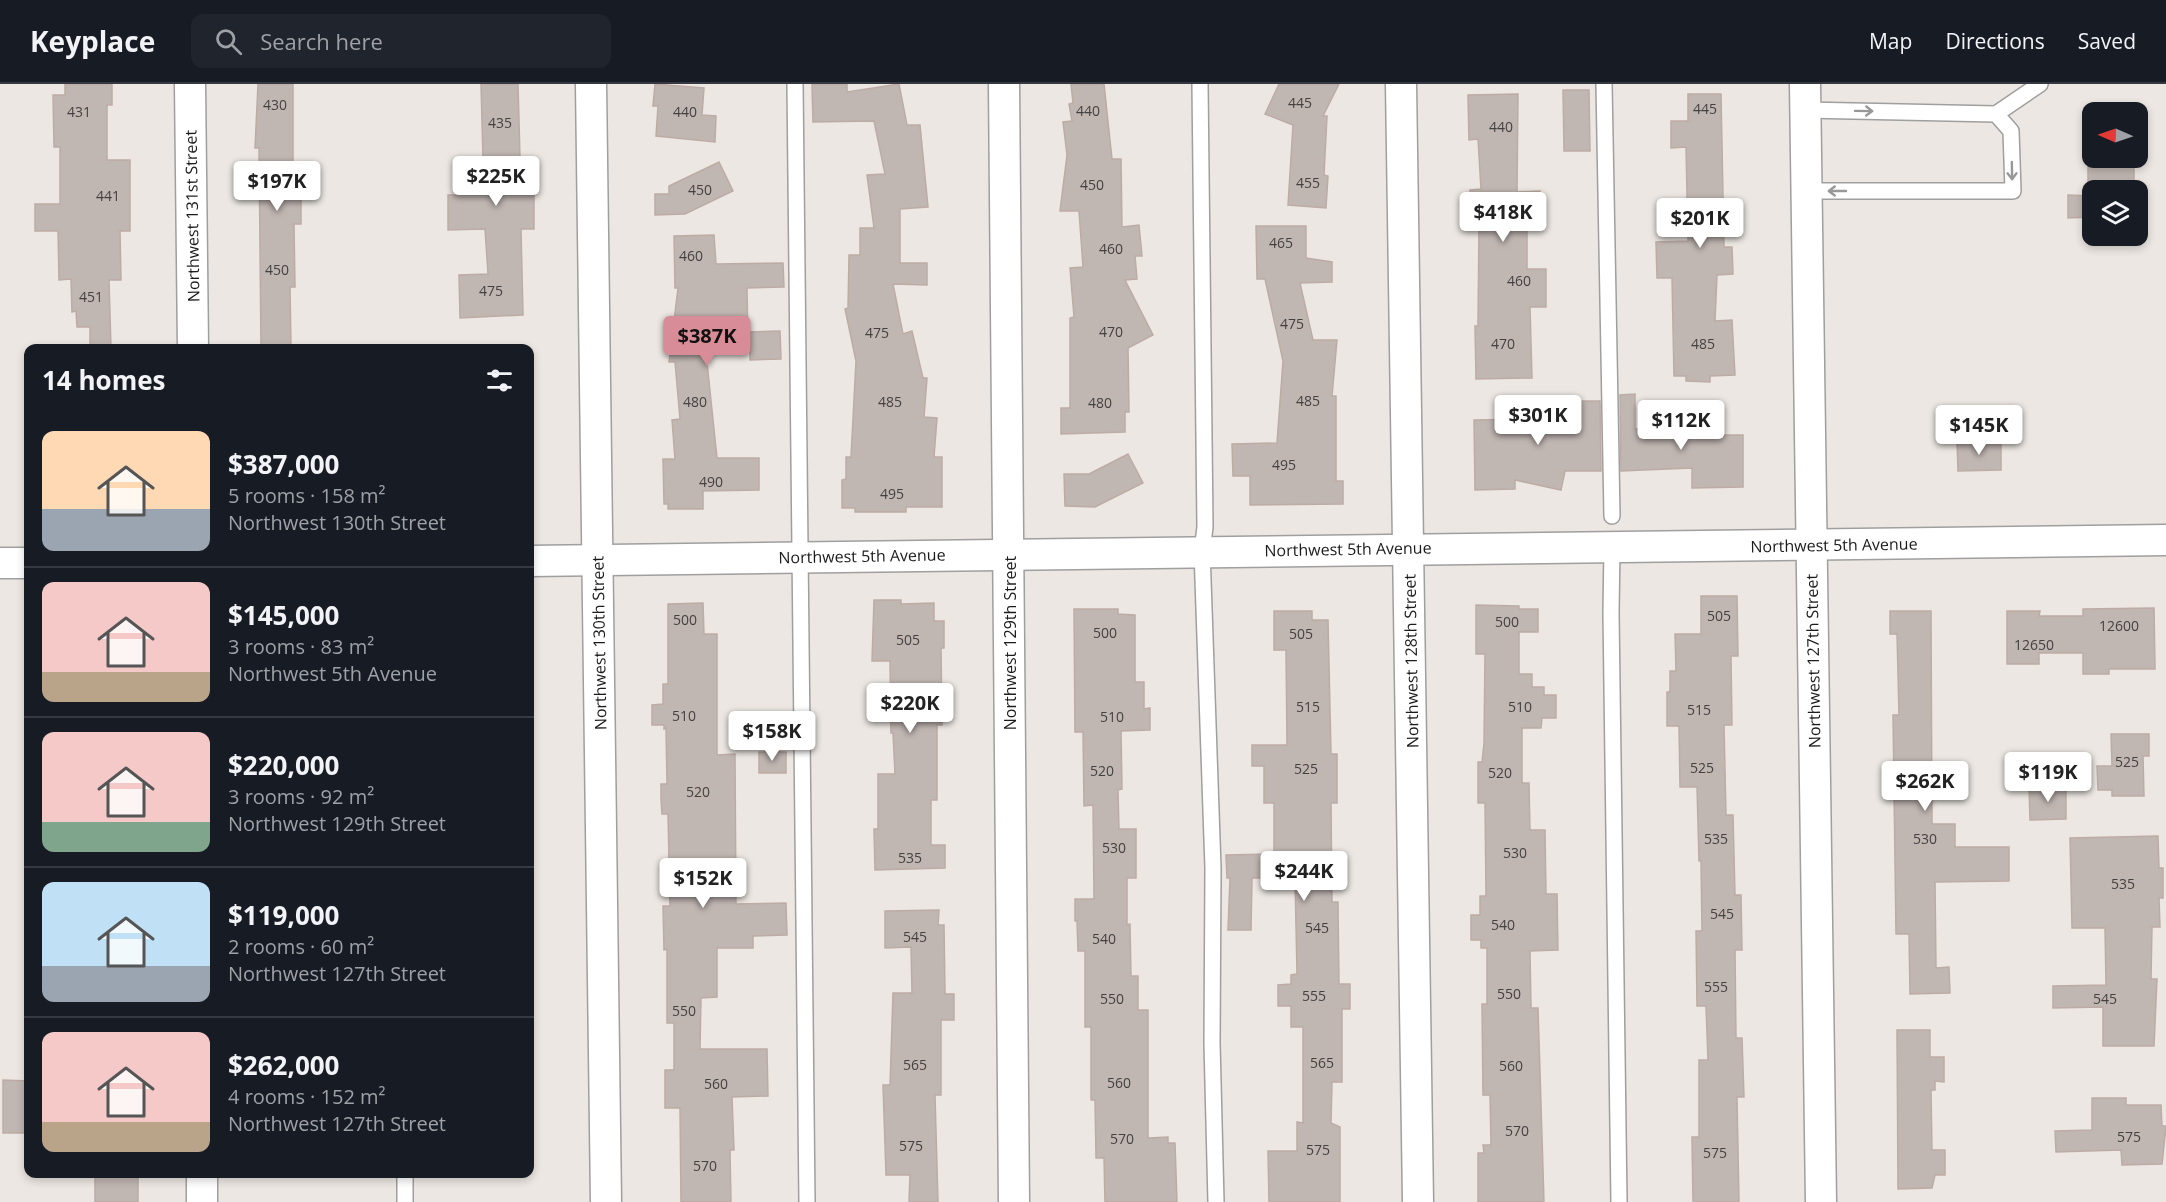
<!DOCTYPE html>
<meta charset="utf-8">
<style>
:root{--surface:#171b24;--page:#20242c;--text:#f1f3f6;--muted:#9ea1a6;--line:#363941;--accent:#d88c97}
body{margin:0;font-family:"Open Sans",sans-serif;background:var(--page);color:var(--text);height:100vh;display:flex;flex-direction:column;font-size:22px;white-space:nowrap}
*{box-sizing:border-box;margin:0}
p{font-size:20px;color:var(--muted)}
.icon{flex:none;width:33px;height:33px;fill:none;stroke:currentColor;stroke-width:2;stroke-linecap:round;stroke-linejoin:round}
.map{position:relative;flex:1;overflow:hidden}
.side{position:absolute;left:24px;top:260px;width:510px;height:834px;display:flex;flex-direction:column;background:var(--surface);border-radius:12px;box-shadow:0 3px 9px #0003}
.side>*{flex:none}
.needle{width:39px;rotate:272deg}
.controls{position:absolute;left:2082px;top:18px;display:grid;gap:12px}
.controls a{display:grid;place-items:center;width:66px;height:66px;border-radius:12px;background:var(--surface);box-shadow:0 3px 9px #0003;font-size:30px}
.price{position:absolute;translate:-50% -51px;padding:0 14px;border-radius:6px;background:#fff;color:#222;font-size:20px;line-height:39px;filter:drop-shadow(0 2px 3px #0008)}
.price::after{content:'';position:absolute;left:50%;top:36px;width:18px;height:14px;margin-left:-9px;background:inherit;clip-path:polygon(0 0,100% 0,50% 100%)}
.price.on{background:var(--accent);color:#111}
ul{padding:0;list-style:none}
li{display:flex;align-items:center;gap:18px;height:150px;padding:0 18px}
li+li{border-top:2px solid var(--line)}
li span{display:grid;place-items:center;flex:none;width:168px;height:120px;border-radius:12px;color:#555}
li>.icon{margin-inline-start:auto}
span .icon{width:72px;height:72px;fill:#fffc;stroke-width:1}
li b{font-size:26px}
h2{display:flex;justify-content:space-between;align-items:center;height:72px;padding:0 18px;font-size:26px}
header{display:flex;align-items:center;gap:36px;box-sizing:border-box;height:84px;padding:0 30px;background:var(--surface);border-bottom:2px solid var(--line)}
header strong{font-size:28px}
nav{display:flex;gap:33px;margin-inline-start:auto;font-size:21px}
.search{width:420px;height:54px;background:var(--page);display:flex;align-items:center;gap:15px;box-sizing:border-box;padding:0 21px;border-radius:12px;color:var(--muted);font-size:22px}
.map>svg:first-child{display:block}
</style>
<header>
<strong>Keyplace</strong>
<div class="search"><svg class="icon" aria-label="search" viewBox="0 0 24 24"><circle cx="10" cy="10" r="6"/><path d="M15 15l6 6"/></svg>Search here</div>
<nav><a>Map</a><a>Directions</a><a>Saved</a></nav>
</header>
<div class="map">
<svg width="2166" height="1118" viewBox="0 0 2166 1118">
<rect width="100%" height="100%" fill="#ece7e2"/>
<g fill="#c0b6b2" stroke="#bdaca5" stroke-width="1.5">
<polygon points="65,0 112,0 112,21 107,21 107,76 130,76 130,147 120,147 121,196 109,196 111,264 90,264 90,243 77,243 76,227 72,228 71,195 59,196 58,147 35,147 35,120 60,120 60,63 54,63 53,11 65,11"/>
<polygon points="258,0 293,0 293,109 301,109 301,140 294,140 295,203 290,203 291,264 261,264 259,64 255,64"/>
<polygon points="481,0 518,0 520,74 534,74 534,145 521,145 523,231 460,234 459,191 488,190 485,145 448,146 448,111 457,111 457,75 483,75"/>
<polygon points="655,0 704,4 702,31 716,32 715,58 656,52 658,22 653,22"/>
<polygon points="812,0 847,0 847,8 899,0 907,41 920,41 928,123 900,125 900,179 927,179 927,201 893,200 903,250 912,247 923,294 927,294 924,333 937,334 934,373 942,373 942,423 906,423 906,428 855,428 855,424 842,424 842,396 846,395 846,373 851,373 856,277 845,225 848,224 849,171 860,171 860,144 874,144 867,91 885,90 874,37 813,38"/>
<polygon points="1071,0 1104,0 1112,75 1121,75 1122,143 1139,141 1142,172 1135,172 1137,195 1125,196 1153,251 1128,264 1129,328 1125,328 1125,348 1061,350 1061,324 1070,324 1070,234 1074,233 1070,184 1083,183 1079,127 1060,127 1067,71 1063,38 1072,37 1069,20 1073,19"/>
<polygon points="1279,0 1339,0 1323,32 1327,32 1324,91 1328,92 1326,124 1288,121 1293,41 1265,30"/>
<polygon points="1563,6 1589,6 1590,67 1564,67"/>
<polygon points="1518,10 1517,108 1540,107 1541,140 1527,140 1527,185 1546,185 1546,223 1530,223 1532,294 1476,295 1475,242 1478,242 1479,141 1471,141 1470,106 1481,105 1478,55 1469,56 1468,11"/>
<polygon points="1688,10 1721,10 1724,163 1732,163 1733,190 1717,191 1715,237 1732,236 1735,291 1710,292 1710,298 1686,297 1686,292 1674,292 1672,194 1657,194 1656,158 1688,157 1686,63 1671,64 1671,37 1688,37"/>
<rect x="2088" y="74" width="46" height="32"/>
<polygon points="719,78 733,107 685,130 655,131 655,110 669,110 669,102"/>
<polygon points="2068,111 2092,112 2092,133 2068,134"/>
<polygon points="1256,142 1306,142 1306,174 1332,178 1332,198 1300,199 1313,256 1337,256 1332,312 1336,312 1336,397 1343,397 1343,420 1250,421 1250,392 1233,392 1232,360 1277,359 1283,277 1265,195 1257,195"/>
<polygon points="714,151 716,180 783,179 784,203 747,204 748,258 705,259 717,374 759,374 759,406 703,407 703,425 668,425 668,420 664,420 663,375 675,375 672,336 680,335 675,278 669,278 678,204 675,204 674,152"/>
<polygon points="780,247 781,275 750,276 750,248"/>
<polygon points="1635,310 1635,345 1710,343 1710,351 1743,351 1743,403 1692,404 1692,384 1621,387 1620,311"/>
<polygon points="1537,317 1600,317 1601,387 1565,387 1561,406 1515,396 1515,405 1475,406 1474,336 1538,335"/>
<polygon points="1957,358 2001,358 2001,386 1958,387"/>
<polygon points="1128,370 1143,399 1095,423 1065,422 1064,390 1089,390"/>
<polygon points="1701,512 1737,512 1738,572 1731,572 1732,641 1724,641 1726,731 1733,731 1735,811 1741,811 1742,866 1735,866 1736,954 1742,954 1744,1013 1737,1013 1739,1118 1693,1118 1692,1053 1699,1053 1699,976 1708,976 1706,922 1697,922 1696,847 1702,847 1701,777 1699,777 1697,703 1680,703 1679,642 1667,642 1667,608 1670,608 1670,587 1676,587 1675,550 1701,550"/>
<polygon points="874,516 901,516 901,520 934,519 934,537 944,537 944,564 941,564 942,641 937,641 937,716 931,716 931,761 945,761 945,784 875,786 874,745 878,745 878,690 895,690 893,649 891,649 890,577 872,577"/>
<polygon points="703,519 704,550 717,550 717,671 735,670 736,820 786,819 787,851 753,852 753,864 717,864 717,913 701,914 700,965 767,965 768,1012 732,1013 734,1066 730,1066 731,1118 681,1118 680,1024 665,1024 665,986 674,986 674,939 667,939 667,865 664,866 663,822 670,822 668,730 662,730 661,715 661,700 667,700 666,644 664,645 664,641 652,641 652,621 663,620 663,600 668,600 668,520"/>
<polygon points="1476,521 1519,522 1519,525 1538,525 1538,548 1519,548 1519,590 1532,590 1532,603 1544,603 1544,611 1556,611 1556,634 1542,634 1541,644 1522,644 1522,699 1529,699 1530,746 1545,746 1546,810 1557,810 1558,866 1530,867 1531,924 1538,924 1544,1118 1478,1118 1478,1069 1484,1069 1483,1061 1491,1061 1490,1011 1483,1011 1482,920 1487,920 1487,864 1481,864 1481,856 1471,856 1471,831 1480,831 1480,812 1486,812 1485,719 1478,719 1478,678 1482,678 1484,659 1485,570 1476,570"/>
<polygon points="2154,524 2155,585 2109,585 2109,590 2083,590 2083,569 2039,569 2039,580 2007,580 2007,527 2040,527 2039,532 2083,532 2083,525"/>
<polygon points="1074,525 1118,525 1118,530 1135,531 1135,598 1144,598 1144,625 1150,624 1150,646 1121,647 1122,705 1118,706 1119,745 1136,745 1136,794 1127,794 1127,841 1130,840 1131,892 1138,892 1138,926 1148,926 1148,1054 1168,1053 1168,1059 1175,1059 1177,1118 1105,1118 1104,1074 1096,1074 1095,1016 1091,1016 1091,943 1085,943 1085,867 1078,867 1077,837 1075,837 1075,815 1094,815 1093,721 1084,722 1083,648 1075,648"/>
<polygon points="1274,527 1312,527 1312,536 1328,536 1331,670 1337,670 1337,719 1331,719 1332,818 1338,818 1339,900 1350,900 1350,925 1342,925 1342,998 1332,998 1331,1039 1340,1043 1340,1118 1269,1118 1268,1067 1297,1067 1297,1038 1303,1039 1303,943 1291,943 1291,922 1278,922 1278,901 1291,900 1291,891 1297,890 1295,794 1252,794 1251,846 1228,846 1230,794 1227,794 1226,771 1274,770 1274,719 1264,719 1264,682 1252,682 1252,661 1287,661 1286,566 1274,566"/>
<polygon points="1890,527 1931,527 1932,740 1955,740 1955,763 2009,763 2009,797 1935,798 1936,884 1949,883 1950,909 1910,910 1909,850 1896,850 1893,631 1899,631 1897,550 1890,550"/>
<polygon points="2111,650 2149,650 2149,672 2143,672 2144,712 2112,712 2112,706 2098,706 2097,682 2112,682"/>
<rect x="759" y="668" width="27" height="21"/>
<polygon points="2066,702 2066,735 2030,736 2029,703"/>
<polygon points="2158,752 2159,784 2163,784 2163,814 2159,814 2160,843 2152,843 2151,895 2157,895 2154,962 2103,962 2103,923 2053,924 2053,902 2106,901 2105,844 2072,844 2070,754"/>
<polygon points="939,826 938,841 944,841 945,910 954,910 954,936 941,936 941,1011 935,1011 938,1118 909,1118 910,1091 886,1091 883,1001 890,1001 893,909 912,909 911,863 885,864 885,827"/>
<polygon points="1897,946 1930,946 1930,973 1944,973 1944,998 1935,997 1935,1006 1931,1006 1932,1066 1945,1066 1945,1091 1935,1091 1932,1104 1898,1105"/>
<polygon points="3,996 28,997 28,1049 3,1049"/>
<polygon points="2092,1014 2126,1014 2126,1021 2161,1021 2162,1042 2166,1042 2162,1080 2122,1081 2121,1066 2056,1068 2055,1047 2092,1046"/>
<rect x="95" y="1089" width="43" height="29"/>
</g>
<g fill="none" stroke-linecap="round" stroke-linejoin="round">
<defs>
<g id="service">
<polyline points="795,0 807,1118"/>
<polyline points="1200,0 1205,443 1202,467 1213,784 1212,959 1216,1118"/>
<polyline points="1604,0 1612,432"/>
<polyline points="1805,26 1996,30 2011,47 2013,107 1806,107"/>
<polyline points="1996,30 2040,0"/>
<polyline points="1612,462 1611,529 1619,1118"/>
<polyline points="405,1089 405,1118"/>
</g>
<g id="minor">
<polyline points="190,0 193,264"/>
<polyline points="591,0 606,1118"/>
<polyline points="1004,0 1014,1118"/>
<polyline points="1401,0 1418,1118"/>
<polyline points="1805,0 1821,1118"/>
<polyline points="530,477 2166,456"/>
<polyline points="0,479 28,479"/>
<polyline points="202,1089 202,1118"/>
</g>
</defs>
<use href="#service" stroke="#9f9f9f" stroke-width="18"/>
<use href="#minor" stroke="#9f9f9f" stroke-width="33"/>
<use href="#service" stroke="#fff" stroke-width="15"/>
<use href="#minor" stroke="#fff" stroke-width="30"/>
</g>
<defs><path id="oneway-shaft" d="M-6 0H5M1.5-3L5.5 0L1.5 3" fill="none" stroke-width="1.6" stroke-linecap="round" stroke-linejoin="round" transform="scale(1.5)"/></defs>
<g stroke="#989898">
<use href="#oneway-shaft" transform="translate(1864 27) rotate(1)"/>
<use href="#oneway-shaft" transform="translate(2012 87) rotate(89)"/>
<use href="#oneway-shaft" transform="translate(1837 107) rotate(180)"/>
</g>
<g text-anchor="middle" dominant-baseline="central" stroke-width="6" stroke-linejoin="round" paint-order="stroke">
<g font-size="14" fill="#444241">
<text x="1300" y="18">445</text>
<text x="275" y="20">430</text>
<text x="1705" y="24">445</text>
<text x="1088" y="26">440</text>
<text x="79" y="27">431</text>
<text x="685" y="27">440</text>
<text x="500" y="38">435</text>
<text x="1501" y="42">440</text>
<text x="1308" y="98">455</text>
<text x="1092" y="100">450</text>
<text x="700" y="105">450</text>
<text x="108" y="111">441</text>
<text x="1281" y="158">465</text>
<text x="1111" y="164">460</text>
<text x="691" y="171">460</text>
<text x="277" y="185">450</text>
<text x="1519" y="196">460</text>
<text x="491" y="206">475</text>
<text x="91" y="212">451</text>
<text x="1292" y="239">475</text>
<text x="1111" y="247">470</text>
<text x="877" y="248">475</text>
<text x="1503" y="259">470</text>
<text x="1703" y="259">485</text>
<text x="1308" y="316">485</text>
<text x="695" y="317">480</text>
<text x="890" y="317">485</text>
<text x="1100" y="318">480</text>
<text x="1284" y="380">495</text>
<text x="711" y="397">490</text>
<text x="892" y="409">495</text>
<text x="1719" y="531">505</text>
<text x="685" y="535">500</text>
<text x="1507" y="537">500</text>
<text x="2119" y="541">12600</text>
<text x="1105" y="548">500</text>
<text x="1301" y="549">505</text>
<text x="908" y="555">505</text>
<text x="2034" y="560">12650</text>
<text x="1308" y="622">515</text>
<text x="1520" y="622">510</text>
<text x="1699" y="625">515</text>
<text x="684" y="631">510</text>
<text x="1112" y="632">510</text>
<text x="2127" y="677">525</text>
<text x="1702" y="683">525</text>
<text x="1306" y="684">525</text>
<text x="1102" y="686">520</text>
<text x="1500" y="688">520</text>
<text x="698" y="707">520</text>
<text x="1716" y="754">535</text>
<text x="1925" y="754">530</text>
<text x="1114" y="763">530</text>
<text x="1515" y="768">530</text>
<text x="910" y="773">535</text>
<text x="2123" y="799">535</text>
<text x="1722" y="829">545</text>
<text x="1503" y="840">540</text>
<text x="1317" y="843">545</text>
<text x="915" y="852">545</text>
<text x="1104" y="854">540</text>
<text x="1716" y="902">555</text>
<text x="1509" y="909">550</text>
<text x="1314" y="911">555</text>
<text x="1112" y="914">550</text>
<text x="2105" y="914">545</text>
<text x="684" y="926">550</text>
<text x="1322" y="978">565</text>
<text x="915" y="980">565</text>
<text x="1511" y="981">560</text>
<text x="1119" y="998">560</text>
<text x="716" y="999">560</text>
<text x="1517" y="1046">570</text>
<text x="2129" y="1052">575</text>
<text x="1122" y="1054">570</text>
<text x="911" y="1061">575</text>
<text x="1318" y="1065">575</text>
<text x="1715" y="1068">575</text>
<text x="705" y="1081">570</text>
</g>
<g font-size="16" fill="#1b1b1b" stroke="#fff">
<text transform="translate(192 132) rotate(-91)">Northwest 131st Street</text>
<text transform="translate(1834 461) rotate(-1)">Northwest 5th Avenue</text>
<text transform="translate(1348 465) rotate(-1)">Northwest 5th Avenue</text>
<text transform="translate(862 472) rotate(-1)">Northwest 5th Avenue</text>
<text transform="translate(599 559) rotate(-91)">Northwest 130th Street</text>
<text transform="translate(1010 559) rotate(-90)">Northwest 129th Street</text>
<text transform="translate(1411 577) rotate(-91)">Northwest 128th Street</text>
<text transform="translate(1813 577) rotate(-91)">Northwest 127th Street</text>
</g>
</g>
</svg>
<div class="controls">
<a><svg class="needle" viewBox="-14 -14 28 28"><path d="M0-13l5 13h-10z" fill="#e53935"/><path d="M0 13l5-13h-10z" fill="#9ea1a6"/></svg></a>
<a><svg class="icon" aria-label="layers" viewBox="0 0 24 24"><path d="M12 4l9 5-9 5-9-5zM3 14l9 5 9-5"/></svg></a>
</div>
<b class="price" style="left:496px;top:123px">$225K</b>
<b class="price" style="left:277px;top:128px">$197K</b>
<b class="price" style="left:1503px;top:159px">$418K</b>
<b class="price" style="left:1700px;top:165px">$201K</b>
<b class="price on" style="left:707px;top:283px">$387K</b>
<b class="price" style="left:1538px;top:362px">$301K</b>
<b class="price" style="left:1681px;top:367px">$112K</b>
<b class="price" style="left:1979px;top:372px">$145K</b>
<b class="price" style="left:910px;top:650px">$220K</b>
<b class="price" style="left:772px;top:678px">$158K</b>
<b class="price" style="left:2048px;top:719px">$119K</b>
<b class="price" style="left:1925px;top:728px">$262K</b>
<b class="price" style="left:1304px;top:818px">$244K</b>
<b class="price" style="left:703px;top:825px">$152K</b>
<section class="side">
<h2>14 homes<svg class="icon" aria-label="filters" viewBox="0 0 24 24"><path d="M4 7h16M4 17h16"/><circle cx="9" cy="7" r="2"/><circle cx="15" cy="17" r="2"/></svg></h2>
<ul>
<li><span style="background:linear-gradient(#ffd9b3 65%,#9aa5b1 0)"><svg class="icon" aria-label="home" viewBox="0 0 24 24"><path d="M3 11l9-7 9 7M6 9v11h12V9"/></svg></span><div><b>$387,000</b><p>5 rooms · 158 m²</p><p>Northwest 130th Street</p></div></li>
<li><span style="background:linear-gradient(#f6c9c9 75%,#b9a48a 0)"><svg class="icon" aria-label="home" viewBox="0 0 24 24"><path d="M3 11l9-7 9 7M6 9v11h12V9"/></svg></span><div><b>$145,000</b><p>3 rooms · 83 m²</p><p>Northwest 5th Avenue</p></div></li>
<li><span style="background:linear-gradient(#f6c9c9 75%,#7fa58c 0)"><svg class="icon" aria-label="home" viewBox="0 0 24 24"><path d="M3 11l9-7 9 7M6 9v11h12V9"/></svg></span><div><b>$220,000</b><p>3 rooms · 92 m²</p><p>Northwest 129th Street</p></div></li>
<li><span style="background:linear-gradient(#bfe0f5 70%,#9aa5b1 0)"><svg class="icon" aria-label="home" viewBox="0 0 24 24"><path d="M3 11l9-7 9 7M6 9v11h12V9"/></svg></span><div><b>$119,000</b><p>2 rooms · 60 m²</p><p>Northwest 127th Street</p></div></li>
<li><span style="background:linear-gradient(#f6c9c9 75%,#b9a48a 0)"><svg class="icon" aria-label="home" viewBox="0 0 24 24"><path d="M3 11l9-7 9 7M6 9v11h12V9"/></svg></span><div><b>$262,000</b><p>4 rooms · 152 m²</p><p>Northwest 127th Street</p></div></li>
</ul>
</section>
</div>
